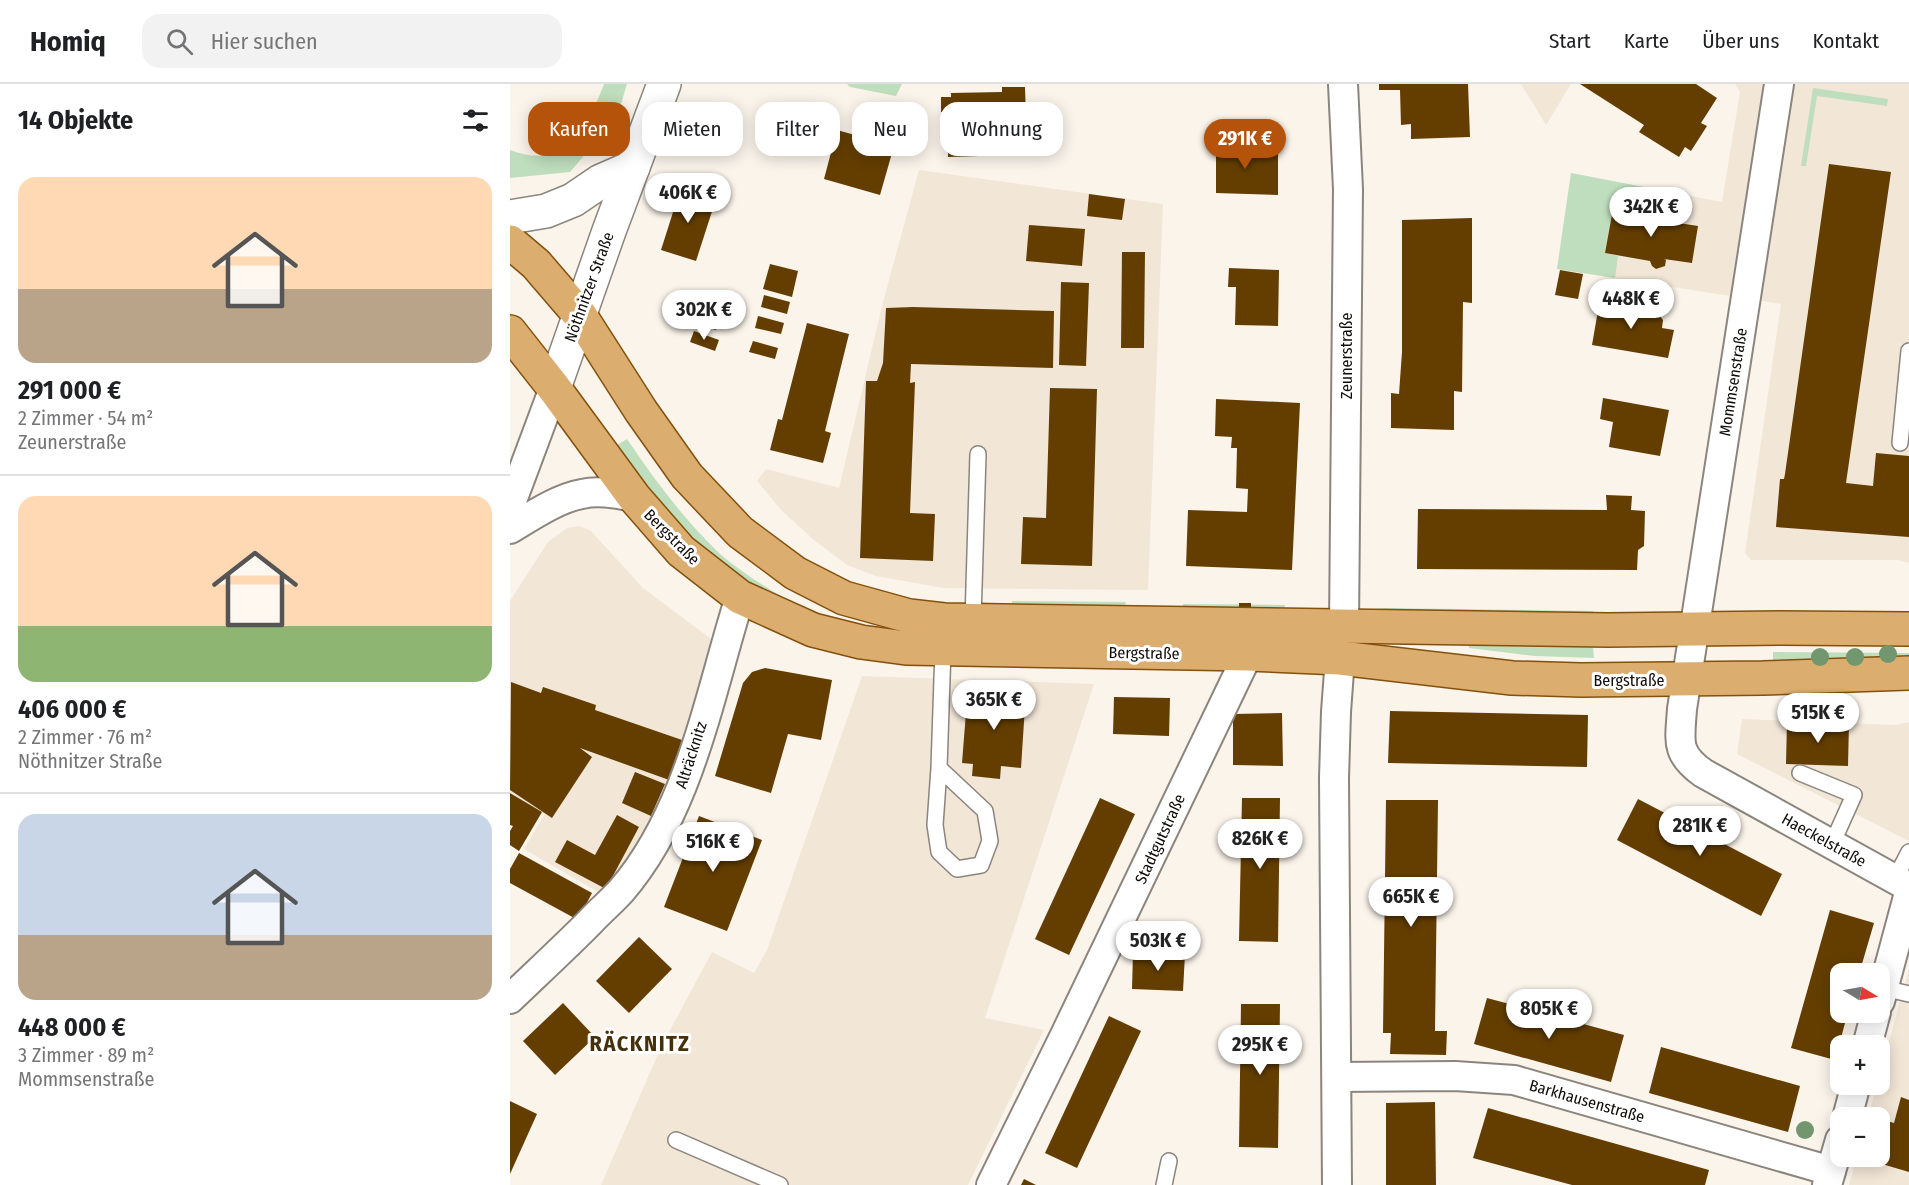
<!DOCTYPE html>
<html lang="de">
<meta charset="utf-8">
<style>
:root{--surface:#fff;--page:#f2f2f2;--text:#202124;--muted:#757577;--line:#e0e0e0;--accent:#b45309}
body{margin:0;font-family:"Fira Sans Condensed",sans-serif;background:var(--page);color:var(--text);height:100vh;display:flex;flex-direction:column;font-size:22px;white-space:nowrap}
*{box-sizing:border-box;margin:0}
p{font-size:20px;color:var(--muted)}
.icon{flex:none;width:33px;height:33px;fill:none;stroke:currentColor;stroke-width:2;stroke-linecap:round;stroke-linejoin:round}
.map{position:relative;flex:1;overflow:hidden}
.details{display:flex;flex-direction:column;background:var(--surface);width:510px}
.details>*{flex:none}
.banner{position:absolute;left:18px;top:18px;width:570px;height:54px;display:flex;gap:12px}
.needle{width:39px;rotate:100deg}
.controls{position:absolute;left:1320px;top:879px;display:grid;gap:12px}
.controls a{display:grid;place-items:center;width:60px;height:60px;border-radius:12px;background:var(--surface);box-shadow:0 3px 15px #0003;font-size:30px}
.price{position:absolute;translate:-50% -51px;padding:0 14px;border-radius:21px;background:#fff;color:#222;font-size:20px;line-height:39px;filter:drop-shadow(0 2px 3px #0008)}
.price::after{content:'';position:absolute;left:50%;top:36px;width:18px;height:14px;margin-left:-9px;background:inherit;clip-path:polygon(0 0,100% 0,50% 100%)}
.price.on{background:var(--accent);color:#fff}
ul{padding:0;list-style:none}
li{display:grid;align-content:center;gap:12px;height:318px;padding:0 18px}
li+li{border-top:2px solid var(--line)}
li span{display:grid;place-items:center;height:186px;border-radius:18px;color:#555}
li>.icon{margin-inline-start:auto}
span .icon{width:108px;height:108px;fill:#fffc;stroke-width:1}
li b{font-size:26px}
h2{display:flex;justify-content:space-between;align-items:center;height:72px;padding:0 18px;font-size:26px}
.pill{padding:0 21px;border-radius:18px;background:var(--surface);box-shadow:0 3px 15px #0003;font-size:21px;line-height:54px}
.pill.on{background:var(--accent);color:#fff}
header{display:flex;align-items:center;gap:36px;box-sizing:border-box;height:84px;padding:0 30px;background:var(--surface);border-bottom:2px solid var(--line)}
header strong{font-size:28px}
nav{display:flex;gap:33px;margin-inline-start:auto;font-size:21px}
.search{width:420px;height:54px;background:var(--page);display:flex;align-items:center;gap:15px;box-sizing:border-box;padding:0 21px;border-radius:18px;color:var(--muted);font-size:22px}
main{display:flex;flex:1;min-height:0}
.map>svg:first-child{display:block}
</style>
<header>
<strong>Homiq</strong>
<div class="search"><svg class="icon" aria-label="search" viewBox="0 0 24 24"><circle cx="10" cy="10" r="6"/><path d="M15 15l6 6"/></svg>Hier suchen</div>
<nav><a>Start</a><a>Karte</a><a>Über uns</a><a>Kontakt</a></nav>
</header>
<main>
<section class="details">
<h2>14 Objekte<svg class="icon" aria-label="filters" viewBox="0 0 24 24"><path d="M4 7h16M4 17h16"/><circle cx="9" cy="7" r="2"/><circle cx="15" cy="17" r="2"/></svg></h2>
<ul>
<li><span style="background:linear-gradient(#ffd9b3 60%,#b9a48a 0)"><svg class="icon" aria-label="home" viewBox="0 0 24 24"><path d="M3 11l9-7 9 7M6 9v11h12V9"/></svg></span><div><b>291 000 €</b><p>2 Zimmer · 54 m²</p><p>Zeunerstraße</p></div></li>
<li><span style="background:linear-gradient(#ffd9b3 70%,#8fb573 0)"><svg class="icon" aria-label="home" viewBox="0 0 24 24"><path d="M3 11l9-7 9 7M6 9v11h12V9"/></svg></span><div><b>406 000 €</b><p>2 Zimmer · 76 m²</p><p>Nöthnitzer Straße</p></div></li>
<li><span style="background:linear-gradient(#c9d6e8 65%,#b9a48a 0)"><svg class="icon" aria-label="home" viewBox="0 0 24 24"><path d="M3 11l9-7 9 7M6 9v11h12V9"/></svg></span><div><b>448 000 €</b><p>3 Zimmer · 89 m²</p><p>Mommsenstraße</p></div></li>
</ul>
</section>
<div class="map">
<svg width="1399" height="1101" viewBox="0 0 1399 1101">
<rect width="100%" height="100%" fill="#fbf4eb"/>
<g fill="#f2e6d7">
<polygon points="1011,0 1061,0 1036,41"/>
<polygon points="1225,0 1399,0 1399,479 1388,476 1241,476 1235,469 1271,220 1047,185 1061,89 1212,118 1230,8"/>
<polygon points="409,86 653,120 638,506 433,504 366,492 337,481 304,456 273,428 247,397 256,385 329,404 372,222"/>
<polygon points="68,442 80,446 133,504 205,558 179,657 137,748 95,812 14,765 34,731 0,708 0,517 38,458 57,444"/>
<polygon points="352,592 584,600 475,934 534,946 458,1101 91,1101 152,961 202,868 244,889 257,866"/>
<polygon points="1232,635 1386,641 1399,638 1399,757 1227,670"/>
<polygon points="1399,885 1399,1101 1339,1101 1347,1073 1370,1072 1370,1034 1358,1033 1367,1001 1370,1000 1370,991"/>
</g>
<g fill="#bfdebd">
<path d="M94 0H117L107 33 60 88 0 94V66C17 72 30 74 47 69 50 68 53 68 56 66 71 57 88 16 94 0Z"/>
<polygon points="337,0 392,0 386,12 340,3"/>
<polygon points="1303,4 1378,15 1377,22 1307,12 1296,82 1291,82"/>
<polygon points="1061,89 1149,106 1146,126 1104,119 1095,169 1108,172 1105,194 1047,185"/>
<path d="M117 355C144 395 172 433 207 467 226 485 250 499 272 513L268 518C255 510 240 503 228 494 178 458 143 410 107 361Z"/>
<polygon points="502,517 616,518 613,527 502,525"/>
<polygon points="673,520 775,521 774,530 673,527"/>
<polygon points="876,524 1083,527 1083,532 874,529 863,525"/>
<polygon points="959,560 1083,561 1084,574 1025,572 959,564"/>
<polygon points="1263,568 1399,569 1399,575 1263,577"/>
</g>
<g fill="#643e00">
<polygon points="869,0 958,0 960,53 901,55 901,40 891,41 890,6 869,6"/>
<polygon points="1070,0 1186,0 1207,14 1191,39 1197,42 1181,67 1175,63 1169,73 1129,48 1134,41"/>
<polygon points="492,3 515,3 517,66 469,67 469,72 438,73 437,28 431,28 431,13 441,13 441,9 492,8"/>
<polygon points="327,46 384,62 370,111 314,95"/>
<polygon points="706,57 734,57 734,67 768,68 768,111 706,109"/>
<polygon points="1319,80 1381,88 1336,399 1363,402 1366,369 1399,372 1399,453 1266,443 1270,395 1274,395 1275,390"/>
<polygon points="171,103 206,115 186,177 151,166"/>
<polygon points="579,110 615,115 612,136 577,132"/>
<polygon points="1103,125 1147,133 1150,128 1155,127 1163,132 1162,138 1188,142 1182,179 1154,175 1156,176 1155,182 1146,185 1142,182 1140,177 1095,169"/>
<polygon points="962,134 962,219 953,218 952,308 944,307 944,346 881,344 881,309 889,310 892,268 892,136"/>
<polygon points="519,141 575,145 572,182 516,177"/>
<polygon points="612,168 635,168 634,264 611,264"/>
<polygon points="260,180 288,187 282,213 253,205"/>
<polygon points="719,184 769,186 768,242 725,241 726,203 718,203"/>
<polygon points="1050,186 1073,190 1068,215 1045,211"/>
<polygon points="551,198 579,199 576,282 549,281"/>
<polygon points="185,211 214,220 206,246 177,237"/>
<polygon points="254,211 280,218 277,230 251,223"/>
<polygon points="1090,215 1136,223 1136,226 1147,228 1153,236 1152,244 1164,246 1158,274 1082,261"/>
<polygon points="403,223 544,227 543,284 401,280 400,299 405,298 400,429 425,430 423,477 350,474 356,297 367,297 373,279 376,224"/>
<polygon points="248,232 274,239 271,250 245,244"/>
<polygon points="297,239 339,250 315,347 321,349 313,379 260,366 268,335 272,336"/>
<polygon points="184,247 209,256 205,267 180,258"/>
<polygon points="243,257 268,264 265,275 239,268"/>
<polygon points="540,304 587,305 582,482 511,480 513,433 536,434"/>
<polygon points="1093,314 1159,326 1150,372 1099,363 1103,338 1090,335"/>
<polygon points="706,315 790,319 782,486 676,482 678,426 737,428 738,405 726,404 727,364 721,364 722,353 705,352"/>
<polygon points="1096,411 1122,412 1121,426 1135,427 1134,462 1128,466 1127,486 907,485 908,425 1097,426"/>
<polygon points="729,519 741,519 741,525 729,524"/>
<polygon points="255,584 322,596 311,656 278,650 261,709 205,692 233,599 242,588"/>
<polygon points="1,598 31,609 33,603 86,621 85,626 175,657 162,697 70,664 82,673 42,734 0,706"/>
<polygon points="458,603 516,607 511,684 491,682 490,695 462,692 463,680 452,679"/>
<polygon points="604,613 660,614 659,652 603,650"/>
<polygon points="880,627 1078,631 1077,683 878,679"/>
<polygon points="772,629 773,682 723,681 723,630"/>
<polygon points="1277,637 1339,639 1338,682 1276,680"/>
<polygon points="125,688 155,700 141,732 112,719"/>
<polygon points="0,709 32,728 9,767 0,761 0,747 3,742 0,741"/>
<polygon points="590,714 625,730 559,871 525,855"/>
<polygon points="732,714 770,714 768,858 729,857"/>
<polygon points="1128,715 1272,790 1251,832 1107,756"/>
<polygon points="876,716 928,716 925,947 937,947 936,971 880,970 881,949 873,949"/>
<polygon points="107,731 129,743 96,805 45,778 57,756 85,771"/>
<polygon points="189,732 252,756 217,847 154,823"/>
<polygon points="9,769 82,809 68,836 0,799 0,785"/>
<polygon points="1320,826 1364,839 1349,890 1330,890 1330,928 1338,928 1325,976 1281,964"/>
<polygon points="129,853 162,885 119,929 86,897"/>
<polygon points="623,869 675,870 673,907 622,905"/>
<polygon points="977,914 1114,951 1101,998 964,960"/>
<polygon points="53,919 85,953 45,991 13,957"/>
<polygon points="731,920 770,920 768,1064 729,1063"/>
<polygon points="599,932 631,947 567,1084 535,1069"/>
<polygon points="1151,963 1290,1002 1278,1048 1139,1009"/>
<polygon points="1391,1013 1399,1016 1399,1088 1372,1080 1379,1055 1370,1052 1370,1035 1384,1039"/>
<polygon points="0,1017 27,1030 0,1090"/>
<polygon points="925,1018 926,1101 876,1101 876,1019"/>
<polygon points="978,1024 1199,1086 1195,1101 1062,1101 963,1074"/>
<polygon points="514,1095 526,1101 511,1101"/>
</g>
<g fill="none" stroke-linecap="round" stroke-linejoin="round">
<defs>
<g id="service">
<polyline points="1390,359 1399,267"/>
<polyline points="463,536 468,370"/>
<polyline points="429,684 475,727 480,757 471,781 447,785 429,768 425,741 429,684 433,565"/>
<polyline points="1290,689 1344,711 1322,760"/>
<polyline points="1385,795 1399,768"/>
<polyline points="1373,904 1399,910"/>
<polyline points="166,1056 270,1101"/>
<polyline points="654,1101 659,1077"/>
</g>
<g id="minor">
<polyline points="833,0 838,105 834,543"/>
<path d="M1269 0 1172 625C1170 657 1165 669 1193 689L1399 803"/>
<polyline points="0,422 44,304"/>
<path d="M0 445C20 433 48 414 72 410 89 406 107 410 124 413"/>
<path d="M0 915C26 890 53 865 79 839 89 828 101 818 111 807 180 727 199 611 230 513"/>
<polyline points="1370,917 1399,809"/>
<polyline points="1357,962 1366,928"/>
<polyline points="827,993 945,992 1004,996 1321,1087"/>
<polyline points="1337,1034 1346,1000"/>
<polyline points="481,1101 554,953 738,570"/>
<polyline points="827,1101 824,694 826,628 830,574"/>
<polyline points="1317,1101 1330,1056"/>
</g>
<g id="tertiary">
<polyline points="0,133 36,127 63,116 91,97 123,83"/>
<polyline points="44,304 99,147 154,0"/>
</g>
<g id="primary">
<polyline points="0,158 26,180 69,230 131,327 177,392 230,448 285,489 334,514 399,532 434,536 493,537 1098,546 1270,544 1399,545"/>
<polyline points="0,248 44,304 124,413 171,467 230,513 303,546 351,558 396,564 738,570 830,574 1002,594 1071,596 1253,594 1399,589"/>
</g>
</defs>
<use href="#service" stroke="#8b857d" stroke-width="18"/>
<use href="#minor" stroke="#8b857d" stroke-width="32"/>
<use href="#tertiary" stroke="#8b857d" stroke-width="36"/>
<use href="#primary" stroke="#84510c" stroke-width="36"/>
<use href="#service" stroke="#fff" stroke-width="15"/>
<use href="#minor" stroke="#fff" stroke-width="28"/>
<use href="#tertiary" stroke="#fff" stroke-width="33"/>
<use href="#primary" stroke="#dbad6e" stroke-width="33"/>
</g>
<g fill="#72966e">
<circle cx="1378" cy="570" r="9"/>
<circle cx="1310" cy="573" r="9"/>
<circle cx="1345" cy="573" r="9"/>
<circle cx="1295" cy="1046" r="9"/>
</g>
<g text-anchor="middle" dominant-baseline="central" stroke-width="6" stroke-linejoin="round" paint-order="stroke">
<g font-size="16" fill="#0e0b08" stroke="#fff">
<text transform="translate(79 203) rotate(-70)">Nöthnitzer Straße</text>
<text transform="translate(836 272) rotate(-90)">Zeunerstraße</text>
<text transform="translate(1223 298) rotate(-81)">Mommsenstraße</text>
<text transform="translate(162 453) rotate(45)">Bergstraße</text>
<text transform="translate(634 569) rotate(1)">Bergstraße</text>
<text x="1119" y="596">Bergstraße</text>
<text transform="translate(181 671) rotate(-72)">Alträcknitz</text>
<text transform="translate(650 755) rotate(-65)">Stadtgutstraße</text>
<text transform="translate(1314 756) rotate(29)">Haeckelstraße</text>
<text transform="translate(1077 1017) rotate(16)">Barkhausenstraße</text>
</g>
<g font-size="22" font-weight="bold" letter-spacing="1.5" fill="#453009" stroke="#fff">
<text x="130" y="959">RÄCKNITZ</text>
</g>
</g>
</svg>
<div class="controls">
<a><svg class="needle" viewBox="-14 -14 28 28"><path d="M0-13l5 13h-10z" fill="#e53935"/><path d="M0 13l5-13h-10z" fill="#757577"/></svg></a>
<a>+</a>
<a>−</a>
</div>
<b class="price on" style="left:735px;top:86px">291K €</b>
<b class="price" style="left:178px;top:140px">406K €</b>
<b class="price" style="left:1141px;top:154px">342K €</b>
<b class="price" style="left:1121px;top:246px">448K €</b>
<b class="price" style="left:194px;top:257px">302K €</b>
<b class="price" style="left:484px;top:647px">365K €</b>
<b class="price" style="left:1308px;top:660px">515K €</b>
<b class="price" style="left:1190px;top:773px">281K €</b>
<b class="price" style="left:750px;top:786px">826K €</b>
<b class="price" style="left:203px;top:789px">516K €</b>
<b class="price" style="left:901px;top:844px">665K €</b>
<b class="price" style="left:648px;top:888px">503K €</b>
<b class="price" style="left:1039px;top:956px">805K €</b>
<b class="price" style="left:750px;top:992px">295K €</b>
<div class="banner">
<a class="pill on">Kaufen</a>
<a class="pill">Mieten</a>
<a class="pill">Filter</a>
<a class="pill">Neu</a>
<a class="pill">Wohnung</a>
</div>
</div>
</main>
